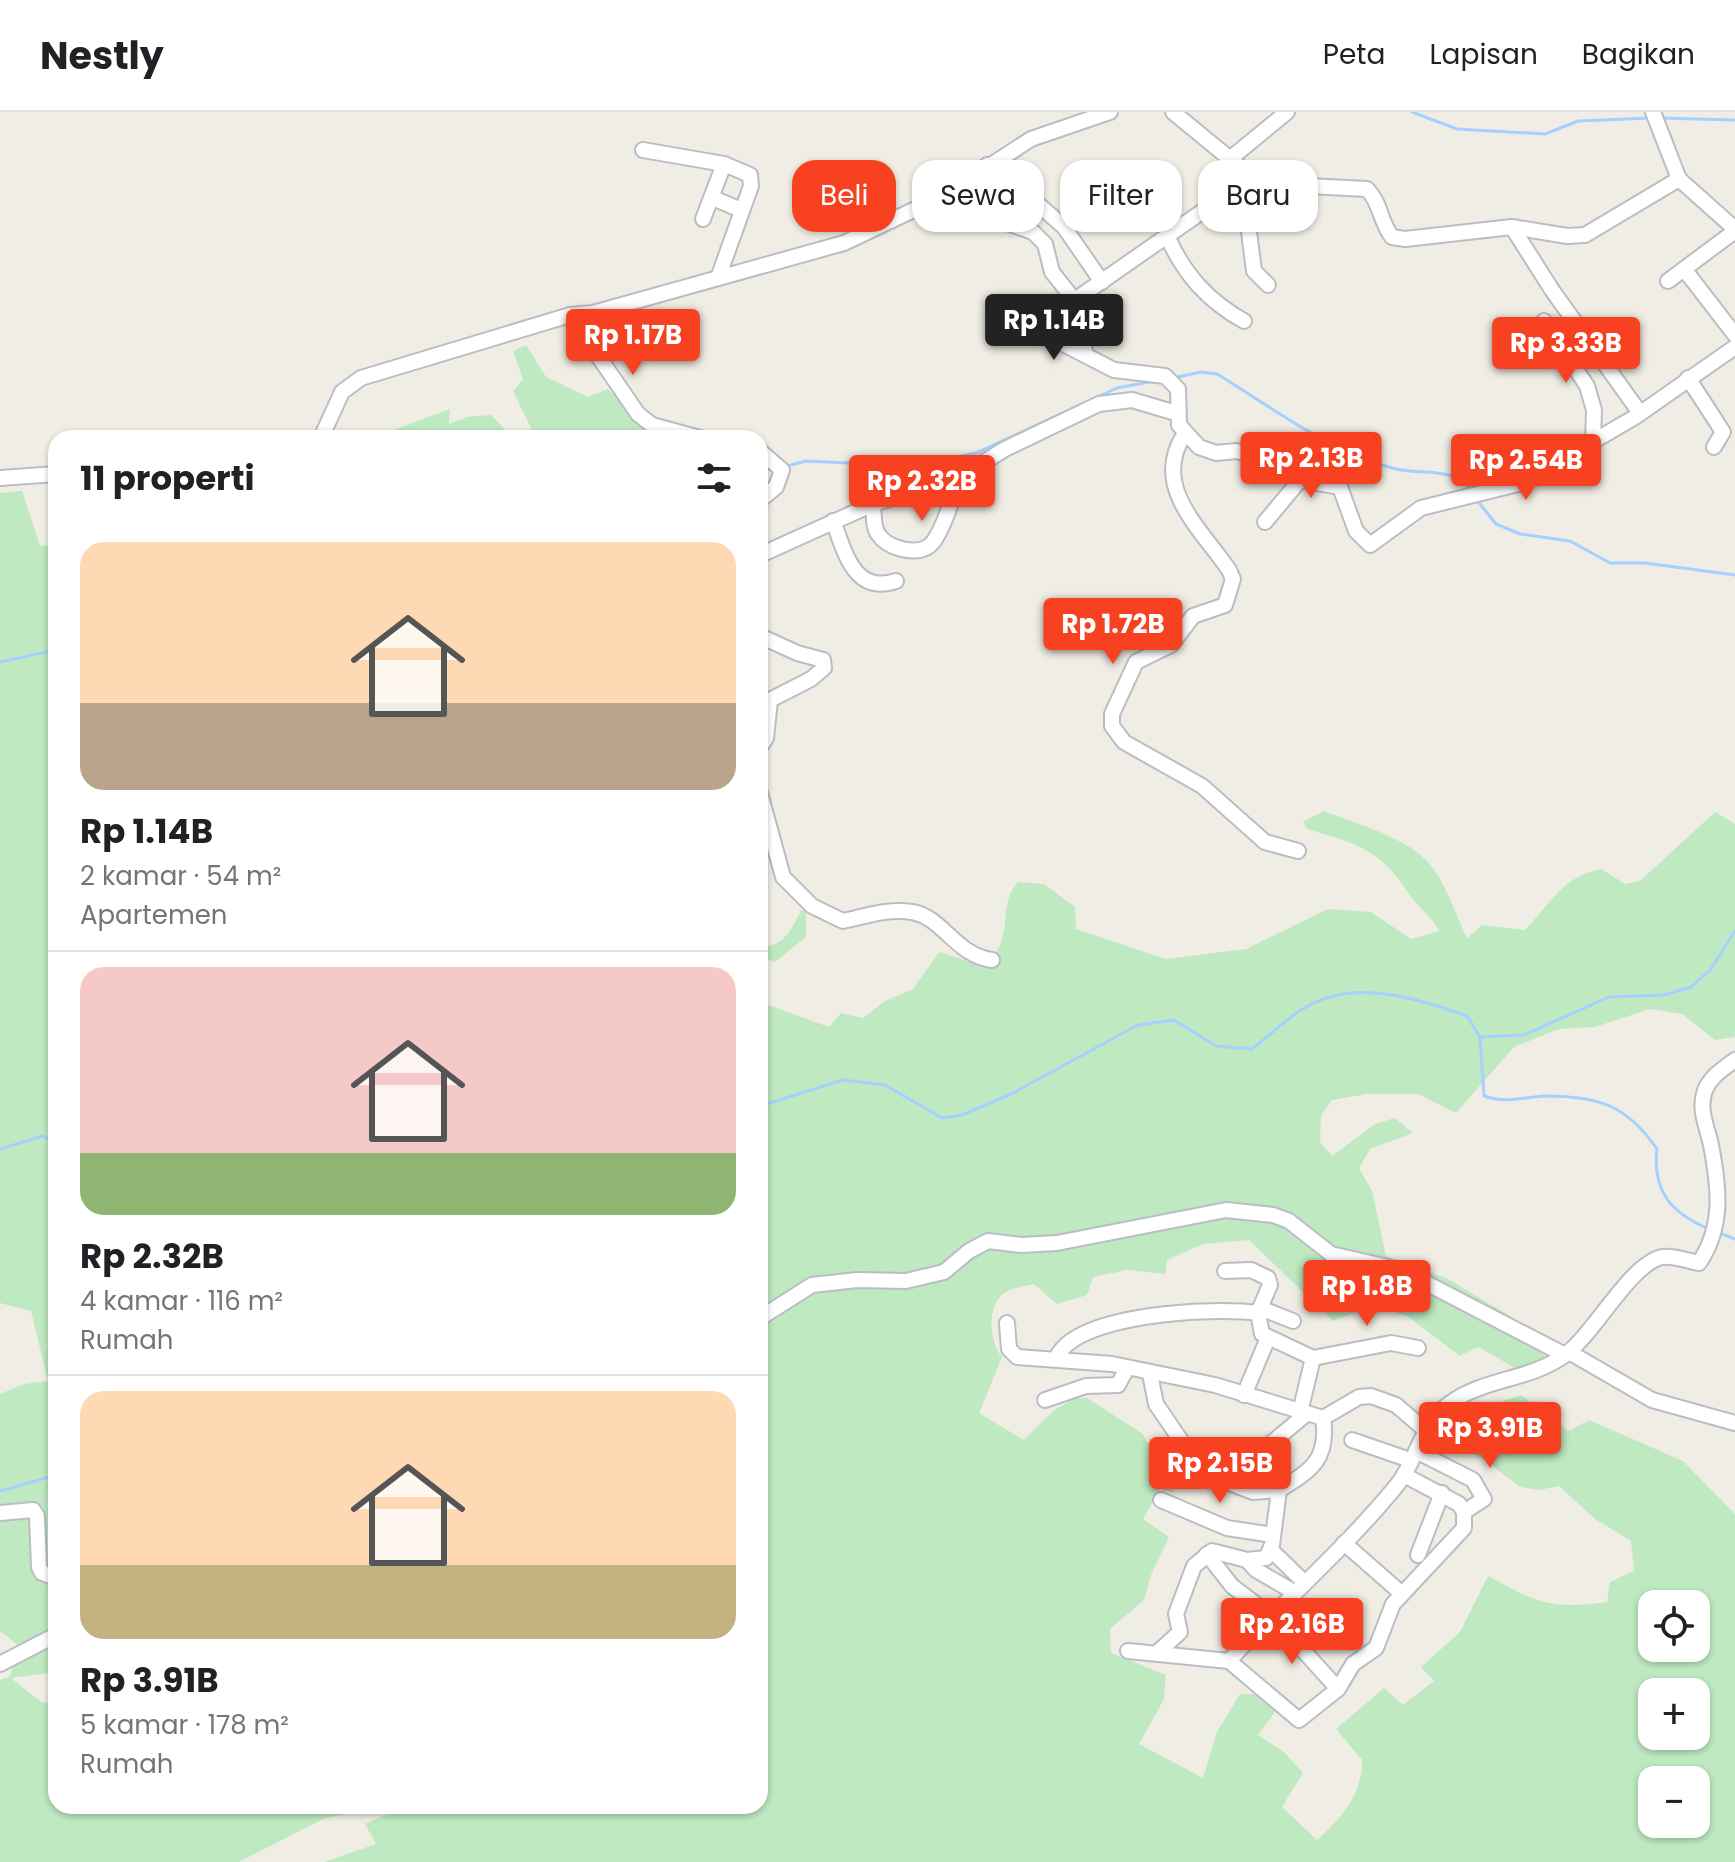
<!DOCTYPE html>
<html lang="id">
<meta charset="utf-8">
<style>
:root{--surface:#fff;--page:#f6f6f6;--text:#202124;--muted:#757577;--line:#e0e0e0;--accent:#f84121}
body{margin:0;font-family:Poppins,sans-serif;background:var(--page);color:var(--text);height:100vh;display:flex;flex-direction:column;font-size:30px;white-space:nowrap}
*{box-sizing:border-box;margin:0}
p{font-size:26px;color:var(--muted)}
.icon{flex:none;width:44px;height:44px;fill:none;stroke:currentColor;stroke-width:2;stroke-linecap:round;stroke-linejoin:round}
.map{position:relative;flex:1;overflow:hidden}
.panel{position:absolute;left:48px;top:318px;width:720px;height:1384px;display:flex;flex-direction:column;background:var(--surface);border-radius:24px;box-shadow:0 2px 6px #0004}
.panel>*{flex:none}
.hud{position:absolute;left:792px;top:48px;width:760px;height:72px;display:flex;gap:16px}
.buttons{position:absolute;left:1638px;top:1478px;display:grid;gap:16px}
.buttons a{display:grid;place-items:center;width:72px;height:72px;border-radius:16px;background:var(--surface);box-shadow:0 2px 6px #0004;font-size:40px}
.price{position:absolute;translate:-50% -68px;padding:0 18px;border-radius:8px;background:var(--accent);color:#fff;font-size:26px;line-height:52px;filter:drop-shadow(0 2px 4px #0008)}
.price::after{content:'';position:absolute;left:50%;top:48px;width:24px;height:18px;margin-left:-12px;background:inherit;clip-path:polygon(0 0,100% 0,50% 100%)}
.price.current{background:#222;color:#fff}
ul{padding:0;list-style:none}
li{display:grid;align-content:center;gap:16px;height:424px;padding:0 32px}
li+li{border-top:2px solid var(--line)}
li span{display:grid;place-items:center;height:248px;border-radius:24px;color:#555}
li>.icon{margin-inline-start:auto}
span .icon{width:144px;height:144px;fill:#fffc;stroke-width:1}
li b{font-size:34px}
h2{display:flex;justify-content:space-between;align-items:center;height:96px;padding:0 32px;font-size:34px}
.chip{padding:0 28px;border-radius:24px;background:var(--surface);box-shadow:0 2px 6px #0004;font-size:28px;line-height:72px}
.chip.current{background:var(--accent);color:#fff}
header{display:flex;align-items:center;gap:48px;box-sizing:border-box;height:112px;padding:0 40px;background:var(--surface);border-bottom:2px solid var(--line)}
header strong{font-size:38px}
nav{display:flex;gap:44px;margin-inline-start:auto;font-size:28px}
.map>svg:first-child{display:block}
</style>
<header>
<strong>Nestly</strong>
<nav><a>Peta</a><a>Lapisan</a><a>Bagikan</a></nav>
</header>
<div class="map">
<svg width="1735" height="1750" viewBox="0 0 1735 1750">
<rect width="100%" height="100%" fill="#f0eee4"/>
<g fill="#bee9c1" fill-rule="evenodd">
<polygon points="526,233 546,265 588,285 608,277 657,326 518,326 533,320 513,279 523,267 513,239"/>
<polygon points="450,297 449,312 467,305 491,303 513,326 372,326"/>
<polygon points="22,379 40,434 56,432 56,1560 11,1566 41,1590 56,1592 56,1694 346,1694 344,1703 325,1706 239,1750 0,1750 0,1568 10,1565 18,1533 0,1519 0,1282 24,1272 48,1269 31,1199 0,1191 0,381"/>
<path d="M1324 699C1356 712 1401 723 1426 748 1445 768 1455 801 1467 826L1482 813 1525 818C1551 791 1563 764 1601 757L1625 772 1640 769 1715 700 1735 712V925L1715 928 1682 902 1650 897 1595 915 1559 917 1514 935 1456 1001 1418 982H1367L1332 988 1321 1004 1320 1030 1332 1044 1375 1012 1395 1006 1413 1021 1370 1037 1359 1056 1372 1079 1386 1144 1448 1167 1532 1217 1527 1229 1547 1246 1522 1260 1478 1235 1460 1244 1407 1204 1375 1193 1333 1209 1249 1128 1203 1132 1167 1148 1165 1162 1127 1158 1093 1165 1087 1183 1057 1192 1034 1172C1025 1174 1012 1176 1004 1181 986 1195 989 1230 1002 1245L979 1301 1024 1328 1053 1299 1075 1286H1087L1143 1322 1175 1381 1160 1377 1143 1407 1169 1425 1151 1463 1144 1488 1110 1517 1111 1541 1166 1563 1164 1587 1139 1632 1203 1666 1217 1620 1240 1582H1256L1275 1600 1258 1623 1285 1641 1303 1661 1282 1695 1317 1728C1341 1707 1363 1681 1362 1648L1336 1617 1384 1576 1403 1593 1434 1569 1421 1555 1460 1520 1488 1464C1538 1491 1550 1498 1607 1490L1610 1470 1634 1459 1631 1429 1595 1407 1559 1374 1539 1378 1520 1375 1486 1349 1441 1323 1443 1315 1464 1295 1515 1328 1526 1312 1503 1289 1521 1283 1568 1319 1589 1308 1683 1349 1735 1402V1750H324L376 1732 365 1712 405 1694H760V890L829 915 841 901 863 906 885 889 913 877 939 840 983 854C1018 829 995 794 1018 770L1044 772 1075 795 1076 817 1165 847 1246 837 1328 797 1371 800 1411 827 1439 819C1431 803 1416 794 1407 779 1380 737 1354 731 1307 717L1303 710ZM1652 1492H1696V1536H1652ZM1652 1580H1696V1624H1652ZM1652 1668H1696V1712H1652Z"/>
<path d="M801 798 806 800V825L775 850 760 846V835C784 835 792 817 801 798Z"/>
</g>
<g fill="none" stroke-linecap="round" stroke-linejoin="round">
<g stroke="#a4d1ff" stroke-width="3">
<polyline points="1412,0 1457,17 1545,22 1578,9 1651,6"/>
<polyline points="1659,6 1735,8"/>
<path d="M1173 266 1201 260 1217 262C1273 296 1331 341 1396 357 1420 363 1454 354 1470 378"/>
<polyline points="787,354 806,349 914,354 976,341 1117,276 1154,269"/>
<polyline points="760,360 771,357"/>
<polyline points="1476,387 1496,412 1520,422 1570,429 1610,451 1645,451 1735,463"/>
<polyline points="0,550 56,538"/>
<polyline points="1481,925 1524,923 1609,885 1664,883 1691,875 1711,857 1735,819"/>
<path d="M760 994 843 968 885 973 942 1006 962 1003 1013 981 1138 913 1174 908 1216 934 1252 937C1266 926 1280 913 1295 902 1348 863 1411 885 1467 904L1480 925 1484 984C1507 992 1523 985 1545 984 1598 984 1627 993 1657 1037 1652 1079 1671 1101 1709 1117"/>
<polyline points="0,1037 43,1024 56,1032"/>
<polyline points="1720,1121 1735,1127"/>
<polyline points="0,1379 56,1363"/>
</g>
<defs>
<g id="minor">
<path d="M1173 0 1252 65 1308 74 1367 77C1381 91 1380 110 1392 125L1405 127 1512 115 1567 124 1585 123 1679 67"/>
<polyline points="1653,0 1679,67 1735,117"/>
<polyline points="643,38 724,52 750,63 751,74 718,166"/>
<polyline points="1231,46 1287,0"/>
<polyline points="987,53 989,97 1004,110 1033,120 1045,132 1052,160 1075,189 1080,201 1085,241"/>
<polyline points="1252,65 1046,208 1040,220 1114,258 1165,264 1178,277 1179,313 1199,335 1216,341 1236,339 1256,344 1300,368 1340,375 1356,419 1370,433 1421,396 1522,371 1635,305 1735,235"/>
<polyline points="1231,81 1248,112 1254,159 1268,173"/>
<polyline points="1030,85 1064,115 1102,170"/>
<polyline points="713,86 741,98"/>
<polyline points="703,107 724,52"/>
<polyline points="1512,115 1552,178 1640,301"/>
<path d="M1168 126C1185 163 1208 189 1244 209"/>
<polyline points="1684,157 1735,223"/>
<polyline points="1668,169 1735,119"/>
<polyline points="570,203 638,302 652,313 700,326"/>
<polyline points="1544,209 1587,274 1594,298 1593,330"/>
<polyline points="1688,266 1723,320 1714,335"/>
<path d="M1184 323C1151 374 1200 416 1229 458L1233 467 1225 493 1193 504 1171 533 1136 550 1112 602V614L1124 630 1202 674 1265 730 1298 739"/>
<polyline points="321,326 342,280 361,266 570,203 593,201 844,131 945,83 1031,27 1110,0"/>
<polyline points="760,339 782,358 776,375 760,388"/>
<polyline points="0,366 56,362"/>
<path d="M873 392C874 401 873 415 878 422 887 436 915 444 929 434 942 425 954 380 960 365"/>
<path d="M833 409C845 440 854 483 896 469"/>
<polyline points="1265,410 1300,368"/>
<polyline points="760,443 873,392 960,365 1005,337 1099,292 1132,288 1176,301"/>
<polyline points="760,524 797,541 823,548 824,556 811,567 770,588 766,626 760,635"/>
<path d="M760 681 783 765 812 794 843 809C867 804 888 796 912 800 943 805 955 843 992 848"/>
<polyline points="1225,1159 1251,1158 1268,1166 1270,1173 1258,1201"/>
<polyline points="1260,1196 1293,1209"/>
<path d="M760 1206 812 1173 857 1168 906 1169 944 1160 969 1139 988 1129 1021 1133 1057 1131 1226 1098 1273 1103 1289 1109 1331 1142 1401 1158 1565 1243C1595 1221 1630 1152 1662 1145 1673 1143 1688 1149 1699 1151 1724 1114 1719 1075 1711 1033 1707 1014 1698 998 1705 978 1711 964 1723 957 1735 948"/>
<polyline points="1007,1211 1009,1237 1017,1245 1112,1252 1215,1273 1323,1306 1359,1285 1371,1284 1396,1293 1424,1317"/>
<polyline points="1569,1240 1652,1288 1735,1311"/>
<polyline points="1313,1246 1391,1231 1418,1236"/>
<path d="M1056 1247C1074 1201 1214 1195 1258 1201L1262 1222 1313 1246 1300 1300"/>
<polyline points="1150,1262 1156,1292 1203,1361 1253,1380 1279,1378"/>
<polyline points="1244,1283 1268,1226"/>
<polyline points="1045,1288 1086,1274 1118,1273 1127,1256"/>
<polyline points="1352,1328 1410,1348"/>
<polyline points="1416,1339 1473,1368 1484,1387 1464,1400"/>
<polyline points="1225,1370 1305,1303"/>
<polyline points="1161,1388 1227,1416 1273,1423"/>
<polyline points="0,1401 33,1398 37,1404 39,1455 42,1461 56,1466"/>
<polyline points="1344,1431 1401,1481"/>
<polyline points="1271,1438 1303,1469"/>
<polyline points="1207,1442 1232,1474 1274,1506 1338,1577"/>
<polyline points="1418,1443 1442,1381"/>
<polyline points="1247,1448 1256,1458 1294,1480"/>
<polyline points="1128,1539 1229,1549 1299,1608 1338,1577 1353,1552 1376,1536 1393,1492 1464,1416 1464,1400 1459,1392 1404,1363"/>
<path d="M1157 1541 1180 1520 1176 1502 1194 1454 1212 1439 1247 1448 1266 1446 1272 1433 1279 1378C1312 1358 1329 1347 1323 1306"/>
<path d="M1229 1549C1283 1489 1346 1436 1397 1373 1418 1347 1420 1313 1449 1292 1483 1266 1529 1269 1565 1243"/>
<polyline points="0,1552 56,1523"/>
</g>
</defs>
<use href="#minor" stroke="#bbbdc4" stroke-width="18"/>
<use href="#minor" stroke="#fff" stroke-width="14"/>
</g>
</svg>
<div class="buttons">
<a><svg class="icon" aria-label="locate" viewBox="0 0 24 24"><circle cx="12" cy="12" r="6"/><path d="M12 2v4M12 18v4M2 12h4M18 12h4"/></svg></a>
<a>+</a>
<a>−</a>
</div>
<b class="price current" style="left:1054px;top:250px">Rp 1.14B</b>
<b class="price" style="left:633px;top:265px">Rp 1.17B</b>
<b class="price" style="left:1566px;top:273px">Rp 3.33B</b>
<b class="price" style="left:1311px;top:388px">Rp 2.13B</b>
<b class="price" style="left:1526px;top:390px">Rp 2.54B</b>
<b class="price" style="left:922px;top:411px">Rp 2.32B</b>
<b class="price" style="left:1113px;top:554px">Rp 1.72B</b>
<b class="price" style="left:1367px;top:1216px">Rp 1.8B</b>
<b class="price" style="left:1490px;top:1358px">Rp 3.91B</b>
<b class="price" style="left:1220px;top:1393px">Rp 2.15B</b>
<b class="price" style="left:1292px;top:1554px">Rp 2.16B</b>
<div class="hud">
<a class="chip current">Beli</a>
<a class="chip">Sewa</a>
<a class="chip">Filter</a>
<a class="chip">Baru</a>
</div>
<section class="panel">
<h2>11 properti<svg class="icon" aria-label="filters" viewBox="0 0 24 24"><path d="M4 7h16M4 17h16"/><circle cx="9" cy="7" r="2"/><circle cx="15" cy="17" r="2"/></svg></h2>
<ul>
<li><span style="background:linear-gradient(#ffd9b3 65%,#b9a48a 0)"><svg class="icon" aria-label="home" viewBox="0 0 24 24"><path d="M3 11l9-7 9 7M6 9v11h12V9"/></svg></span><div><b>Rp 1.14B</b><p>2 kamar · 54 m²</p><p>Apartemen</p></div></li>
<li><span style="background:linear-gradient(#f6c9c9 75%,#8fb573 0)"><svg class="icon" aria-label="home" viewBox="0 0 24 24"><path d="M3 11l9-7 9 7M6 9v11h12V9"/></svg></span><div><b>Rp 2.32B</b><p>4 kamar · 116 m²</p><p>Rumah</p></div></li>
<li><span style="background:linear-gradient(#ffd9b3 70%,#c2b280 0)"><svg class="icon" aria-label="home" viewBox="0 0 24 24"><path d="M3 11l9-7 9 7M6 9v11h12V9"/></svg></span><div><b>Rp 3.91B</b><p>5 kamar · 178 m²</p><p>Rumah</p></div></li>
</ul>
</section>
</div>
